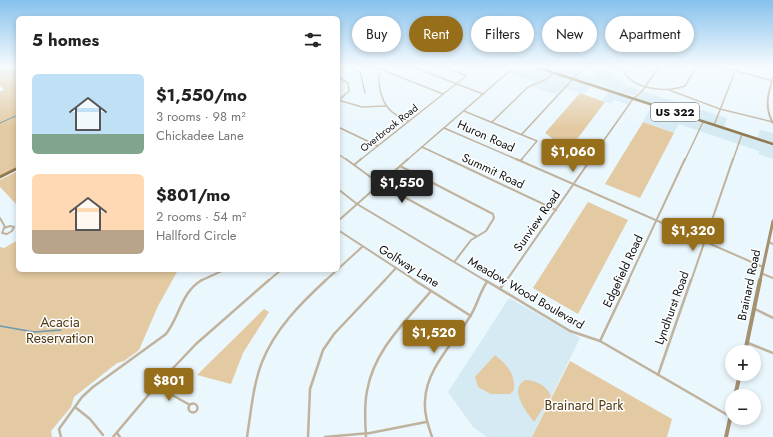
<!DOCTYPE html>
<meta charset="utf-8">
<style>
:root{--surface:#fff;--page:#f2f2f2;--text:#222;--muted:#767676;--accent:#976e1a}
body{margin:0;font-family:Jost,sans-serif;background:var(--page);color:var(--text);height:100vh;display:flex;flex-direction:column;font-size:15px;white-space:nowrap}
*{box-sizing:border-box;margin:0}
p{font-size:13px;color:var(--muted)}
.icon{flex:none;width:22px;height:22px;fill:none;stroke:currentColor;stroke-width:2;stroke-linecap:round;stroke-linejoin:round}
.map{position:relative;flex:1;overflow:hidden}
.details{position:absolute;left:16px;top:16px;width:324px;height:256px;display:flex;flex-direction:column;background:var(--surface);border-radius:6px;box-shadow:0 2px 6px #0003}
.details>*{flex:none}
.hud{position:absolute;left:352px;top:16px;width:361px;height:36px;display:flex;gap:8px}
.fabs{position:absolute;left:725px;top:345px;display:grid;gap:8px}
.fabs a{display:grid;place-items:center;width:36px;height:36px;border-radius:50%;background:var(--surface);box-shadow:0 2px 6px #0003;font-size:20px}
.price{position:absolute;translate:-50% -34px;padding:0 9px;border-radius:4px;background:var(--accent);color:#fff;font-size:13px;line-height:26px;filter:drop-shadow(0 1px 2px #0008)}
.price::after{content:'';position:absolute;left:50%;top:24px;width:12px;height:9px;margin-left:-6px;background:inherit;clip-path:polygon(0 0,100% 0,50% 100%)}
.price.on{background:#222;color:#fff}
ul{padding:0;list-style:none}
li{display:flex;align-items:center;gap:12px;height:100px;padding:0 16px}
li span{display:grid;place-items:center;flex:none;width:112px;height:80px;border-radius:6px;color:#555}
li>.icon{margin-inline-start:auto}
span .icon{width:48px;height:48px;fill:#fffc;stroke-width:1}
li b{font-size:17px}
h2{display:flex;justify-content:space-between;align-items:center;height:48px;padding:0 16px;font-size:17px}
.tag{padding:0 14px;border-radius:18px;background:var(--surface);box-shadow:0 2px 6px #0003;font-size:14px;line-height:36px}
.tag.on{background:var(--accent);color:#fff}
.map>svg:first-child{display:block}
</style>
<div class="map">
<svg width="773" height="437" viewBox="0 0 773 437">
<rect width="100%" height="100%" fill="#eaf7fd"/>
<g fill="#d5eaf3">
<polygon points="500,67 567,67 566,68 579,72 573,79 592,85 584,94 565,88 558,95 531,86 538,83 507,72 509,70"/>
<polygon points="599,70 610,73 625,84 624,85 639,90 635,95 630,95 576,78 581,73 593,77"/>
<polygon points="609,91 633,99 642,91 727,118 724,128 757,139 760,130 773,133 773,159 759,154 759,151 679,124 674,133 643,122 652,105 633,99 629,105 614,100 611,104 602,100"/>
<polygon points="509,298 580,338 532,437 487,437 473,427 448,392"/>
</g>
<g fill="#e3caa2">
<polygon points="0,67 18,67 18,168 0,177 0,92 4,90 0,85"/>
<polygon points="580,93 605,102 559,163 549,158 560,144 545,133"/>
<polygon points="643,122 674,133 640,198 605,184"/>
<polygon points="18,171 18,206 0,187 0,180"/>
<polygon points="588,202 628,220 578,314 533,288"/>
<polygon points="18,240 18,270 178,270 158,306 139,350 124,361 117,363 74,397 71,407 51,431 52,437 0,437 0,247 4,248"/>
<polygon points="264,309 269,312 243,353 231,384 197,375"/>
<path d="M495 355C507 365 515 373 514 390L510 394H491L478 387 475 377Z"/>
<polygon points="570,361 672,419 667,437 532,437"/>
<path d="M525 380C536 380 547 386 551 396L534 422C527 412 508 390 525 380Z"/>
</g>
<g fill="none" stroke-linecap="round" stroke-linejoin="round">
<g stroke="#6b99ae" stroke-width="1">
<polyline points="349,67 360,72 365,93"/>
<polyline points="0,123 18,115"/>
</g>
<polyline stroke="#6b99ae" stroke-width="1.5" points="0,326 34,332 61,330"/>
<g stroke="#c0b29c" stroke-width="1.5">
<polyline points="375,67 443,94"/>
<path d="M382 67C375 78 381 100 389 109 394 115 402 118 408 121"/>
<polyline points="413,67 483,94"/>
<path d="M622 67C630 90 665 93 685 86L696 67"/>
<polyline points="721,67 773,81"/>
<polyline points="546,70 549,67"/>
<polyline points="338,77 348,83 349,91 339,100"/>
<polyline points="669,90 720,109 773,122"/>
<polyline points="338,100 362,107 386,106"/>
<polyline points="464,111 537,141 521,160"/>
<polyline points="492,122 528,87 545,80 554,73"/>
<polyline points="714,125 737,67"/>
<polyline points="338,127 378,146"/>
<polyline points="444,128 518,160"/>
<polyline points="522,134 584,67"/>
<polyline points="422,147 450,160"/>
<polyline points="338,154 347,160"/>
<polyline points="360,160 466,76 445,67"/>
<polyline points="407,160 514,67"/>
<polyline points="590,160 633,99 642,91 659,67"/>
<polyline points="685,160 703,122"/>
<polyline points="733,160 742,134"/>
</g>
<g stroke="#c0b29c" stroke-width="2">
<polyline points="346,159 380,184 476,236"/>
<polyline points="448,159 556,210"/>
<polyline points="516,159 763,267"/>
<polyline points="521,161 522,159"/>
<polyline points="354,165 361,159"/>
<polyline points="400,166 493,214 494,218 486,231 471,240 455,261"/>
<polyline points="338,189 357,204 486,281"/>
<polyline points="0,218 5,227"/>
<polyline points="338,221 408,159"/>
<polygon points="10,226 14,227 12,231 7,234 2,233 4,228"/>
<polyline points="338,230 416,281"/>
<polyline points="769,242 773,244"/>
<polyline points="763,274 773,278"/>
<polyline points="200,281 224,270"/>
<polyline points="268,281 281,270"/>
<polyline points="325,281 362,247"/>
<polyline points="384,281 396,268"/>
<polyline points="506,281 591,159"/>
<polyline points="628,281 685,159"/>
<polyline points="691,281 733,159"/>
</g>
<g stroke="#c0b29c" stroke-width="2.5">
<polyline points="414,280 471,316"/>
<polyline points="485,280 570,331 600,341 731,417"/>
<polyline points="500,289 506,280"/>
<polyline points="755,309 773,318"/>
<polyline points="600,341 629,280"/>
<polyline points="748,343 773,353"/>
<polyline points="658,375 691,280"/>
<polyline points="156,386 190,405"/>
<circle cx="193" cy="408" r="4.5"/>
<polyline points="75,407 90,419 103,435"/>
<polyline points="117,433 120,437"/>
<path d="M61 437 59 429 82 397 93 387 166 334C180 316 181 292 202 280"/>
<polyline points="113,437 156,386 196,344 269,280"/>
<path d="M247 437C251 412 253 385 262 362 275 329 301 303 326 280"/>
<polyline points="308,437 310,389 323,350 334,334 385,280"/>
<polyline points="325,437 370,433 426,422"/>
<path d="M366 437C365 422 364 406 367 391 374 350 406 321 431 291"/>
<path d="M432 437C428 425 424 413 425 401 426 369 453 344 469 318 477 307 479 293 487 282"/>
</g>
<path stroke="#c0b29c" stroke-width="2" d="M773 77C768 94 764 107 773 123"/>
<polyline stroke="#a59170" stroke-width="3" points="760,281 773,221"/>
<g stroke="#a59170" stroke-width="4">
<polyline points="745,352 760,280"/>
<polyline points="735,396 740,374"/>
<polyline points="726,437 732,410"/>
</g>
<polyline stroke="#927a51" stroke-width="2.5" points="536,67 773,144"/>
<polyline stroke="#927a51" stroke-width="3" points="0,177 18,168"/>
</g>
<linearGradient id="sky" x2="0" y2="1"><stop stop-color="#86c1ec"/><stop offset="0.52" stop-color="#f6fbfe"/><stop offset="1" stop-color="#f6fbfe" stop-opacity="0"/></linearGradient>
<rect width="773" height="128" fill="url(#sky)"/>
<g text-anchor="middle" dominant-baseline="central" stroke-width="3" stroke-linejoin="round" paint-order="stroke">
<g font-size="10" fill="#0a0e10" stroke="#fff">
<text transform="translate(389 128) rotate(-38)">Overbrook Road</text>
</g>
<rect fill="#fff" stroke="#545658" stroke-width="1" x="651" y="103" width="48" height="18" rx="3"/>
<g font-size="11" font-weight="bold" fill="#0a0e10">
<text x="675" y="112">US 322</text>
</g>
<g font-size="12" fill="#0a0e10" stroke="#fff">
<text transform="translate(486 136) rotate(24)">Huron Road</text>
<text transform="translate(493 171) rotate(25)">Summit Road</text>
<text transform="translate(537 221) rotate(-55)">Sunview Road</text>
<text transform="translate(409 266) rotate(32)">Golfway Lane</text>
<text transform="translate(623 271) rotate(-65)">Edgefield Road</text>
<text transform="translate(749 285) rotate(-78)">Brainard Road</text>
<text transform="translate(526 293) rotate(30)">Meadow Wood Boulevard</text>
<text transform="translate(672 308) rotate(-70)">Lyndhurst Road</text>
</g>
<g font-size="14" fill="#503a12" stroke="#fff">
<text x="60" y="322">Acacia<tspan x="60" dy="16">Reservation</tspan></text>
<text x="584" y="405">Brainard Park</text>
</g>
</g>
</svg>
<div class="fabs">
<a>+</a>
<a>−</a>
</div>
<b class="price" style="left:573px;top:173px">$1,060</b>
<b class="price on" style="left:402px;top:204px">$1,550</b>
<b class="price" style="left:693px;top:252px">$1,320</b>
<b class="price" style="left:434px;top:354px">$1,520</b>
<b class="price" style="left:169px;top:402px">$801</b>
<div class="hud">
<a class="tag">Buy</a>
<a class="tag on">Rent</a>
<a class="tag">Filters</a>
<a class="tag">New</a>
<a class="tag">Apartment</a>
</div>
<section class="details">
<h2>5 homes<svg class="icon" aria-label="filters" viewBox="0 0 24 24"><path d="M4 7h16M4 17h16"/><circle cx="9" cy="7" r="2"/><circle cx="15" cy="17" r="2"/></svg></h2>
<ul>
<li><span style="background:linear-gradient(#bfe0f5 75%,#7fa58c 0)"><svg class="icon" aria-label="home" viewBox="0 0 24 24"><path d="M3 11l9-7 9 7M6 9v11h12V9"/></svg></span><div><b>$1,550/mo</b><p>3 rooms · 98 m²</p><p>Chickadee Lane</p></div></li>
<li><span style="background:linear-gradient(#ffd9b3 70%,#b9a48a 0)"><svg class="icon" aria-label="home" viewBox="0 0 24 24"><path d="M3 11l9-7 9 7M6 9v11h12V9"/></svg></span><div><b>$801/mo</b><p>2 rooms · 54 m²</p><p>Hallford Circle</p></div></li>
</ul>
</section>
</div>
